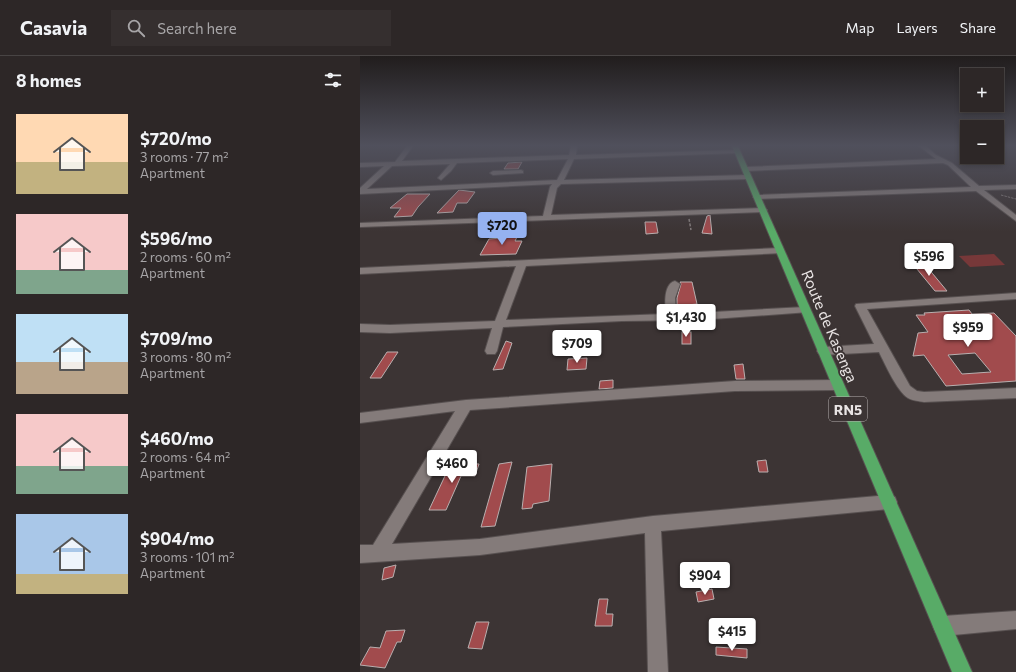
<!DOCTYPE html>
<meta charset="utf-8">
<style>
:root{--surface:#2d2727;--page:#352f2f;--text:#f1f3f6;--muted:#a7a5a7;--line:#484444;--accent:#95b2f1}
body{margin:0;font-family:Commissioner,sans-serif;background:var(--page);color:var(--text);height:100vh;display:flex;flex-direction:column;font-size:15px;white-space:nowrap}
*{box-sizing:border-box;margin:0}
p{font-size:13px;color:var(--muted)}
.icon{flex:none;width:22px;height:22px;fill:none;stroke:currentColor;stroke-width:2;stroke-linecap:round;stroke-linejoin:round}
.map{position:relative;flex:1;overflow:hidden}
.drawer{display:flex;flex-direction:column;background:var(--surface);width:360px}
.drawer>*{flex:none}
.tools{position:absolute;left:600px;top:12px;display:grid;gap:8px}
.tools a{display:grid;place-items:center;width:44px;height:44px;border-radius:0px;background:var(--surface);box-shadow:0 2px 6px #0003,0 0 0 1px var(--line);font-size:20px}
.price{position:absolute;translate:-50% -34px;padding:0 9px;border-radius:4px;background:#fff;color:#222;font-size:13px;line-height:26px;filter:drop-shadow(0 1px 2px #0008)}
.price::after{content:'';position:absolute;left:50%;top:24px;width:12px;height:9px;margin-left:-6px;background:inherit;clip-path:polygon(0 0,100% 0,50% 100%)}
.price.on{background:var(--accent);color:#111}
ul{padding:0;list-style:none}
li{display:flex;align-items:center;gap:12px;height:100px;padding:0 16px}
li span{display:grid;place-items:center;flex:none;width:112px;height:80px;border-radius:0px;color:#555}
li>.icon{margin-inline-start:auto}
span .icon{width:48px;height:48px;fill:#fffc;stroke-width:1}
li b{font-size:17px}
h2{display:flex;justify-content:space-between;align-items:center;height:48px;padding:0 16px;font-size:17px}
header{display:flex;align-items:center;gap:24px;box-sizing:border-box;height:56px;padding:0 20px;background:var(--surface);border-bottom:1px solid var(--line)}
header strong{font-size:19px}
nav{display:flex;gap:22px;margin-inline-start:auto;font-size:14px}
.search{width:280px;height:36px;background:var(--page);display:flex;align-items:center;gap:10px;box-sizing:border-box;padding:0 14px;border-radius:0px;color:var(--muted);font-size:15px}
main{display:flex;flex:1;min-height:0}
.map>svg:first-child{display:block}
</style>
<header>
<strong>Casavia</strong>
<div class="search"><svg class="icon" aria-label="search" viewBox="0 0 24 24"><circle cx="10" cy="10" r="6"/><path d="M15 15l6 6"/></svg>Search here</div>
<nav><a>Map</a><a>Layers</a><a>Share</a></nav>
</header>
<main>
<section class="drawer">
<h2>8 homes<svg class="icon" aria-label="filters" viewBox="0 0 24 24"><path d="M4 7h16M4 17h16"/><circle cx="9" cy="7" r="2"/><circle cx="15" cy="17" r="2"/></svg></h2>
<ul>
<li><span style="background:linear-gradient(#ffd9b3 60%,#c2b280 0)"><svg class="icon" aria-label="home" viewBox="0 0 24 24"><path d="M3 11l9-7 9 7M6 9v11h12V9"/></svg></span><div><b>$720/mo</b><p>3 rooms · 77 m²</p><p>Apartment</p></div></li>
<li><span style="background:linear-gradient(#f6c9c9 70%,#7fa58c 0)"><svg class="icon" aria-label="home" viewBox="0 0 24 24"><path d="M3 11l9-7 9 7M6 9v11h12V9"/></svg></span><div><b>$596/mo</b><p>2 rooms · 60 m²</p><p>Apartment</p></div></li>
<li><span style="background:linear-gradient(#bfe0f5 60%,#b9a48a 0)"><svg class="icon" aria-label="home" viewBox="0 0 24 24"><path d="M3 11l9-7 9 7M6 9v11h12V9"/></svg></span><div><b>$709/mo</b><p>3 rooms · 80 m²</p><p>Apartment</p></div></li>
<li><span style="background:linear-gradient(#f6c9c9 65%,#7fa58c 0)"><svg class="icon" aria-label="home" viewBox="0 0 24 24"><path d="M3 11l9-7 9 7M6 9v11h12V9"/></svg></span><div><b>$460/mo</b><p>2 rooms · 64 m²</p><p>Apartment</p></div></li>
<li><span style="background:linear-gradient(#a9c7e8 75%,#c2b280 0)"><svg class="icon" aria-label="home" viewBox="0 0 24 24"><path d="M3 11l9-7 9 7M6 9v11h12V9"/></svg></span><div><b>$904/mo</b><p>3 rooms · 101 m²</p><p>Apartment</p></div></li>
</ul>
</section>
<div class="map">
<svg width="656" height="616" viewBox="0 0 656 616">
<rect width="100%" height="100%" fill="#3c3434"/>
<polygon fill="#773839" points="634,198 645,209 610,211 599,200"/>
<g fill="#a14b4d" stroke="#b9afaf" fill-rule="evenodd">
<polygon points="162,106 158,113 144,113 148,107"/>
<polygon points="99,134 115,136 107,147 97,147 93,156 77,157"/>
<polygon points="47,138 70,138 58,151 52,160 34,161 41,152 30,152"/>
<polygon points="350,159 352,178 342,177 347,160"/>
<polygon points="285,166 296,166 298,177 286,178"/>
<polygon points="143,179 158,179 155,185 162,185 156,198 120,199 129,183 142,182"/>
<polygon points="563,206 587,235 575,235 552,207"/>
<polygon points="320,226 332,226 337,248 317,250 317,242 321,228"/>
<path d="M609 254 612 258 634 257 656 280V325L586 330 564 299 553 300 558 277 568 276 556 259H565L564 257ZM615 297 631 316 602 318 588 299Z"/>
<rect x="322" y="276" width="9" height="12"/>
<polygon points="146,285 152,287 143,313 133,314"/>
<polygon points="27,296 38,296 21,322 10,322"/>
<polygon points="227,302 226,313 207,314 208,303"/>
<polygon points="383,308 385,323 376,323 374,309"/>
<polygon points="253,324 253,332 239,333 240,325"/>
<polygon points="406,404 408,416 399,416 397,405"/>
<polygon points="152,406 135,470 121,471 139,408"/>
<polygon points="91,407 119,408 115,420 101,420 86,454 69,454"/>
<polygon points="192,408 189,445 173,448 172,452 162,453 167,411"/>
<polygon points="36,509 33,521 22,524 24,512"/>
<polygon points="352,533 354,543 338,546 336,536"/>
<polygon points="239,543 248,543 246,558 253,558 252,570 235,570"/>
<polygon points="116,566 129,566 122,593 108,592"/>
<polygon points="45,574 41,586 37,586 25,612 0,609 10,591 20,592 26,575"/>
<polygon points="356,591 387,593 387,602 356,599"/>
</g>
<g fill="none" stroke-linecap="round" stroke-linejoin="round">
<defs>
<g id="minor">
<path d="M47 90H53L42 105 209 99 211 90H217L216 99 377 94 380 96 379 97 214 103 204 124 388 119 391 121 388 123 201 128 197 132 191 159 403 152 407 154 403 156 0 171V167L183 160 190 131 192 128 0 138V132L24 110 0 111V107L35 106ZM208 103 197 124 7 133 32 110 90 108 78 122 81 124 91 115 97 107Z"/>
<polygon points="559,90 566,90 576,99 592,107 619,130 656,129 656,133 624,134 656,159 656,165 616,135 397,143 393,141 397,139 611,131 588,109 583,107 385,115 382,113 385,111 576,103"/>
<polygon points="161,114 163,115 163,117 133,119 130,117 133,115"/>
<path d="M420 192 424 195 423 197 166 210 146 264 306 258C305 249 303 228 315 225L320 228 315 242 316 258 445 251 449 252 450 254 449 256 339 264 262 265 143 271 137 295 135 298H127L125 295 132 272 30 277 0 276V268L30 269 135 265 156 210 0 218V212Z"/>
<path d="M656 237V243L507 253 550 330 557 335 564 336 656 332V342L564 346C559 345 553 345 548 342 537 335 525 308 519 296L463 299 459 298 457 295 459 292 463 291 514 288 495 250 496 248Z"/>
<polygon points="477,324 481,326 483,329 481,332 477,334 375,335 110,354 32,488 120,483 293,460 529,439 535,441 537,446 535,451 529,453 301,475 308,616 288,616 285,477 120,499 0,507 0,489 13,489 95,355 0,367 0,357 106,344 375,325"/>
<polygon points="656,555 656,573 583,580 576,577 573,570 576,563 583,560"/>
</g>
<polygon id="highway" points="372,90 378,90 612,616 592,616"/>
</defs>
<use href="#minor" stroke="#575050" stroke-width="2"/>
<use href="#highway" stroke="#575050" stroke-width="2"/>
<polyline stroke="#827b7b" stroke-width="1" stroke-dasharray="2.5 1" stroke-linecap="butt" points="641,139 656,143"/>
<polyline stroke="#827b7b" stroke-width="1.5" stroke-dasharray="3 1.5" stroke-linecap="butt" points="329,163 331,174"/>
<use href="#minor" fill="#847b7a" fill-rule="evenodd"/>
<use href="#highway" fill="#58ab67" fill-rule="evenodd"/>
</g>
<linearGradient id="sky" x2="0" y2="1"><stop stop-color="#211d1d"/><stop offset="0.51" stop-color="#50505c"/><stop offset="1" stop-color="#50505c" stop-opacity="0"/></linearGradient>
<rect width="656" height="176" fill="url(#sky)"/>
<g text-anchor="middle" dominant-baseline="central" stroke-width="3.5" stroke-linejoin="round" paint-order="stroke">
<rect fill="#3c3434" stroke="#b6b0b0" stroke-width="1" x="469" y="341" width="38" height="24" rx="3"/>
<g font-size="14" font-weight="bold" fill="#eae5e5">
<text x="488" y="353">RN5</text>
</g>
<g font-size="15" fill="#eae5e5" stroke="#3c3434">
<text transform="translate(470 270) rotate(67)">Route de Kasenga</text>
</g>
</g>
</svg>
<div class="tools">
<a>+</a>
<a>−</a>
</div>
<b class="price on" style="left:142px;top:190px">$720</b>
<b class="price" style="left:569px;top:221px">$596</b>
<b class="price" style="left:326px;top:282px">$1,430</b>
<b class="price" style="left:608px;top:292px">$959</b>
<b class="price" style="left:217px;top:308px">$709</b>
<b class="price" style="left:92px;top:428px">$460</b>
<b class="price" style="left:345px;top:540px">$904</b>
<b class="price" style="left:372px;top:596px">$415</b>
</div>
</main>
